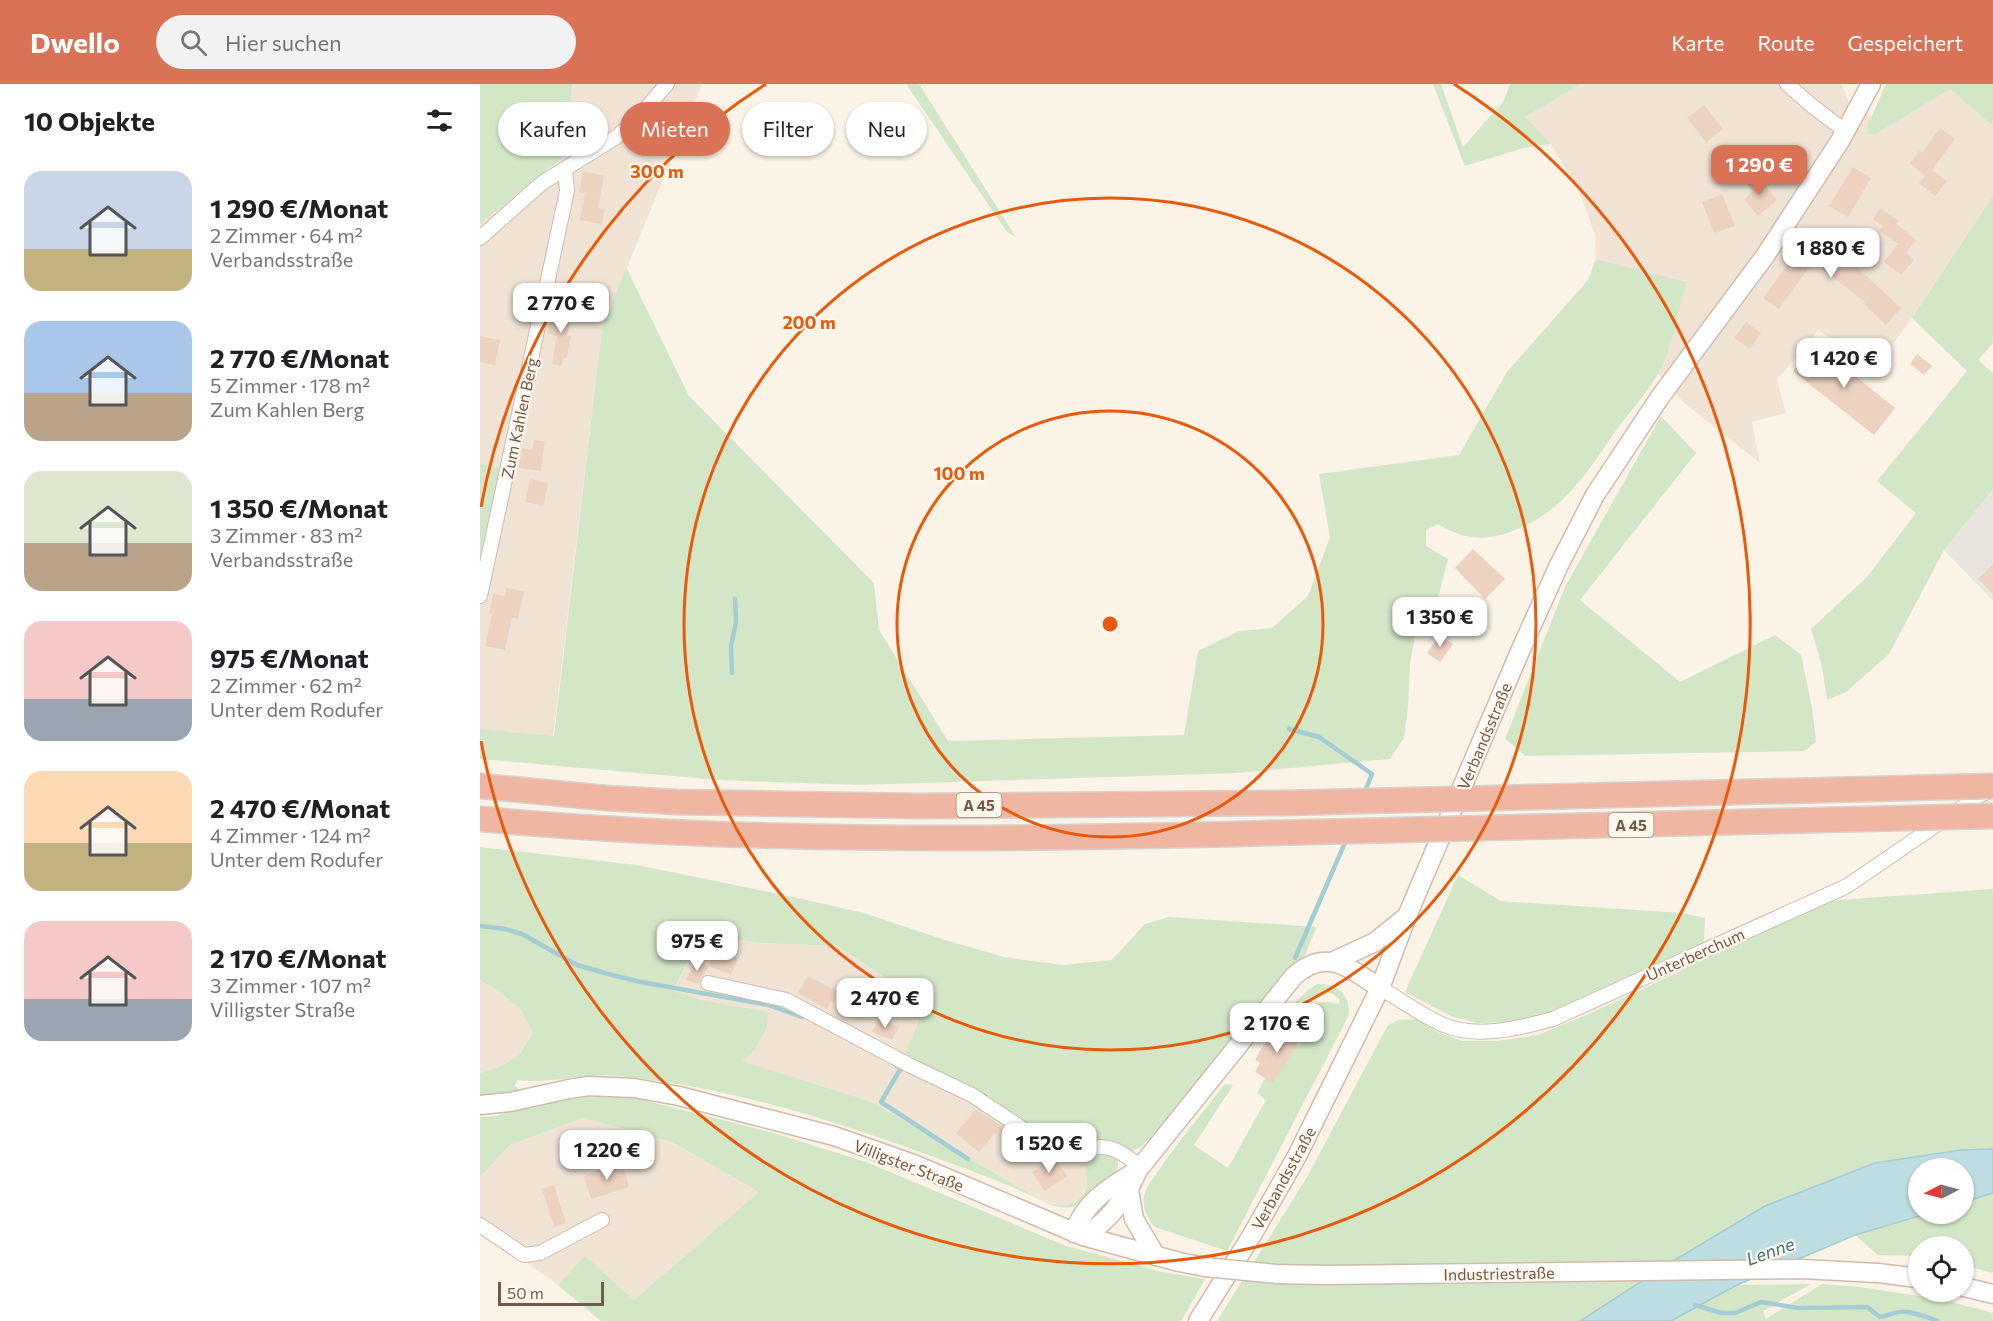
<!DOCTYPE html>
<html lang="de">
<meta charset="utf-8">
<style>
:root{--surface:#fff;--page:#f2f2f2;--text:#202124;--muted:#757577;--accent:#da7356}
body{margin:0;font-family:Commissioner,sans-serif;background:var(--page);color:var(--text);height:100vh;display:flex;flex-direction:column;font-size:22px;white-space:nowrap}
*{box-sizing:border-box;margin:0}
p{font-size:20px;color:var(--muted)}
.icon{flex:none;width:33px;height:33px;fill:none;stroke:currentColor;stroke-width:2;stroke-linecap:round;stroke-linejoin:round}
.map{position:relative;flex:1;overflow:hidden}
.details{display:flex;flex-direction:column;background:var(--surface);width:480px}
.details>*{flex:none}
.hud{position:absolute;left:18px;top:18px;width:570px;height:54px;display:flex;gap:12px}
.needle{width:39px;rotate:264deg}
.buttons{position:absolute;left:1428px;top:1074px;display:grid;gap:12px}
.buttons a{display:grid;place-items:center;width:66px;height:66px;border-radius:50%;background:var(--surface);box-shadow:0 2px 4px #0004;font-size:30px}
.scale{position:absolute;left:18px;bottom:15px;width:106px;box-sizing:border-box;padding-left:6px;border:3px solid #725a4d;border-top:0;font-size:16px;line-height:21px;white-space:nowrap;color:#725a4d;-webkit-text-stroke:4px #fdf7ec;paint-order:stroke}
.price{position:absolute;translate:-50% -51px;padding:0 14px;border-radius:12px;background:#fff;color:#222;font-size:20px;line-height:39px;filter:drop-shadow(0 2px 3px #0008)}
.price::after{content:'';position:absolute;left:50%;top:36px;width:18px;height:14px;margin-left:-9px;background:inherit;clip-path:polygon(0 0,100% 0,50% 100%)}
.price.current{background:var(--accent);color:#fff}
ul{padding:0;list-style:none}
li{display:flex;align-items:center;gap:18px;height:150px;padding:0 24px}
li span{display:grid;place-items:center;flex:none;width:168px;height:120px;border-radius:18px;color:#555}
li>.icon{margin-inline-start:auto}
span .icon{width:72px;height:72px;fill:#fffc;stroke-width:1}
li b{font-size:26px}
h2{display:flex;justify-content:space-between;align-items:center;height:72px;padding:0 24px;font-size:26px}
.chip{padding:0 21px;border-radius:27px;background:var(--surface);box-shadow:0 2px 4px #0004;font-size:21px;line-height:54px}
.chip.current{background:var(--accent);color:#fff}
header{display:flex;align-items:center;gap:36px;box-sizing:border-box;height:84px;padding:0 30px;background:var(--accent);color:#fff}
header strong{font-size:28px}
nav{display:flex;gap:33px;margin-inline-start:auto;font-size:21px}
.search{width:420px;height:54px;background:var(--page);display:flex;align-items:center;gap:15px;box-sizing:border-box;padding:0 21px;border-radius:33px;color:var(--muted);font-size:22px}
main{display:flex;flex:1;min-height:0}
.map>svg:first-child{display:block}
</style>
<header>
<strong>Dwello</strong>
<div class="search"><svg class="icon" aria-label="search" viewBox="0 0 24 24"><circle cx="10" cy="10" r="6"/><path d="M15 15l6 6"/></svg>Hier suchen</div>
<nav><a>Karte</a><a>Route</a><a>Gespeichert</a></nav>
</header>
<main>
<section class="details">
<h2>10 Objekte<svg class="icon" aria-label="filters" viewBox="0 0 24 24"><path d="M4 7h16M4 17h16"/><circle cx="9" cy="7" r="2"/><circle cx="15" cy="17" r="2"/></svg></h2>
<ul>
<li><span style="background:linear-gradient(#c9d6e8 65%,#c2b280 0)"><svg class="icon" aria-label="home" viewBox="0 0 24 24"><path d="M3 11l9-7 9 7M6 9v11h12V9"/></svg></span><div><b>1 290 €/Monat</b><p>2 Zimmer · 64 m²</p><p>Verbandsstraße</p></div></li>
<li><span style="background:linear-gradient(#a9c7e8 60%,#b9a48a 0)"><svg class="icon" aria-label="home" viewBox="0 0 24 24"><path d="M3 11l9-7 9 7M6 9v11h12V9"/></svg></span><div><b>2 770 €/Monat</b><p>5 Zimmer · 178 m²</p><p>Zum Kahlen Berg</p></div></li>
<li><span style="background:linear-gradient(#dfe7d0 60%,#b9a48a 0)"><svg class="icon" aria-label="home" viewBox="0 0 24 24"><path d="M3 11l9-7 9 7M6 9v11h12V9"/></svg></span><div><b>1 350 €/Monat</b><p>3 Zimmer · 83 m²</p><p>Verbandsstraße</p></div></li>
<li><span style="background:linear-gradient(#f6c9c9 65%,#9aa5b1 0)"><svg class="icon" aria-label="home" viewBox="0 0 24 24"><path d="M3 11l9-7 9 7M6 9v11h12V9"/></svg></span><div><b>975 €/Monat</b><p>2 Zimmer · 62 m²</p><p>Unter dem Rodufer</p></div></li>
<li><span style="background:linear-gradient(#ffd9b3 60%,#c2b280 0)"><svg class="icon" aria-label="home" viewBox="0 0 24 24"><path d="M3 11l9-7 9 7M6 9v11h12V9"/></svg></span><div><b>2 470 €/Monat</b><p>4 Zimmer · 124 m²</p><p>Unter dem Rodufer</p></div></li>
<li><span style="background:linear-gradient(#f6c9c9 65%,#9aa5b1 0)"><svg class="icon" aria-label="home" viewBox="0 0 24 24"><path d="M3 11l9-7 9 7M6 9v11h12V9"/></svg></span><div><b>2 170 €/Monat</b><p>3 Zimmer · 107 m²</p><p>Villigster Straße</p></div></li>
</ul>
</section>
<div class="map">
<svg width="1513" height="1237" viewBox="0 0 1513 1237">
<rect width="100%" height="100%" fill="#faf3e6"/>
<g fill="#f1e4d5">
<polygon points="92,0 222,0 122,245 73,653 0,645 0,475 20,384 0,379 0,140 88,69"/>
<polygon points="1101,0 1361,0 1369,17 1392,33 1387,43 1396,50 1470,5 1513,42 1513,112 1432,234 1392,289 1339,246 1297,296 1306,329 1272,338 1280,379 1203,318 1178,290 1192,253 1205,199 1116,175 1115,151 1100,109 1071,60 1044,33"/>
<polygon points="243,853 282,859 357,862 437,914 444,924 589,1067 606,1073 605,1083 607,1100 601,1113 589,1121 582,1122 563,1117 392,1018 261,977 225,917 193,908 219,855"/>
<polygon points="0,896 14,904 41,926 53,949 39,971 19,983 0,989"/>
<polygon points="103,1034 192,1058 279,1108 153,1217 105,1173 78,1201 18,1158 0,1141 0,1093 30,1061"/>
</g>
<polygon fill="#ebe5e0" points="1513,405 1513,517 1464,466"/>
<g fill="#d3e7c6">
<polygon points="0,0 92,0 88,69 0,140"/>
<polygon points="426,0 439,0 536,153 527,148"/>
<polygon points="953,0 961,0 983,63 1023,18 1030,0 1101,0 1045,33 1071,60 1044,64 985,82"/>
<polygon points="1406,0 1513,0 1513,42 1470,5 1396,50 1389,50 1387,43"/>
<polygon points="1513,112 1513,259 1498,276 1513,289 1513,405 1464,466 1409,570 1366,608 1347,616 1342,582 1331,545 1387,493 1436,429 1397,397 1487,287 1432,234"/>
<path d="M1116 175 1206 198C1198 229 1193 262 1178 290 1167 309 1150 327 1137 345 1106 390 1082 431 1027 449 1001 458 981 454 958 440L946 446V462L968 475 959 510 945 530 935 552 930 580 928 623 924 654 910 675 756 689 379 701 238 696 0 675V645L74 652 122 245 146 183 209 312 394 499 399 546 468 657 704 651 718 567 759 547 792 544 828 512 850 453 839 390 979 371 1027 288 1108 196Z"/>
<polygon points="1181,332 1216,369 1100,516 1200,598 1295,551 1321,571 1332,623 1336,658 1324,667 1046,672 1025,655 1085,503"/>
<polygon points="0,379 20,384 0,475"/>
<path d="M0 763 157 781 304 811 384 829 462 855 524 873 582 881 632 876 665 840 689 833 837 843 824 873 810 882 672 1052 661 1063 649 1068C622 1051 617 1058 589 1067L424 974 444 924 437 914 357 862 282 859 243 853 219 855 193 907 225 917 288 928 287 943 275 966 262 977 392 1018 563 1117C575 1121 585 1124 596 1117 619 1102 596 1082 610 1069L634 1070C637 1074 639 1078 638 1083 635 1093 605 1118 595 1122 588 1125 579 1123 571 1121 530 1100 484 1084 440 1068 343 1033 240 1001 136 992 103 989 70 1000 37 996L35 1002 41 1007 0 1014V989L19 983 39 971 53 949 41 926 14 904 0 896Z"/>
<polygon points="978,791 1021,817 1202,829 1225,834 1224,858 1062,931 1027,938 998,939 973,933 925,908"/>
<polygon points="1513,805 1513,1065 1481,1066 1395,1079 1285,1122 1193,1177 1100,1237 737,1237 827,1093 908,941 919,936 937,935 955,947 982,957 1018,957 1058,951 1113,928 1186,894 1345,817"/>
<path d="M837 900C858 899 872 912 868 933L747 1167 675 1143C667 1133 661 1123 665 1109 668 1099 677 1090 682 1081 702 1053 724 1027 745 1000L753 1001 714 1061 748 1084 786 1016 777 1009 785 994 817 961 819 962 824 954 805 943C818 923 835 914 859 920V915L852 909 841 910 813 921 827 907Z"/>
<polygon points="101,1010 151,1013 290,1048 386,1078 586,1162 682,1188 725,1195 701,1237 121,1237 78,1201 105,1172 154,1216 279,1108 192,1058 103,1034 30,1061 0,1093 0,1033 16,1032 74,1013"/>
<polygon points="1513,1109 1513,1189 1484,1181 1484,1162 1438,1162 1438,1172 1398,1171 1375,1151 1446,1130 1484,1130 1484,1118"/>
<polygon points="1331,1200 1283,1227 1286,1235 1342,1200 1379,1203 1426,1210 1464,1216 1513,1229 1513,1237 1191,1237 1257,1201"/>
</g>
<polygon fill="#bcdde2" stroke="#a3ccd3" stroke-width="1.5" points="1513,1065 1513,1109 1484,1118 1484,1084 1438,1084 1438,1130 1446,1130 1375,1151 1257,1201 1191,1237 1100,1237 1193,1177 1285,1122 1395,1079 1481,1066"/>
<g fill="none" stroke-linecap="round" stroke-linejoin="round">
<g stroke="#a3ccd3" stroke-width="4.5">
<polyline points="252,589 251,562 256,538 255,515"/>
<polyline points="809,645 839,653 892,690 884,710"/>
<polyline points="0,842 25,845 42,850 97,881 128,890 161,898 288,921 322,933"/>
<polyline points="815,874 867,754"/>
<polyline points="417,982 421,984 401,1018 488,1075"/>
<path d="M1215 1221 1241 1229H1255L1281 1218 1318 1224 1387 1223 1400 1233C1407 1232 1412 1229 1419 1228 1431 1226 1447 1234 1458 1237"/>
</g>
</g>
<g fill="#edd2c0">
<polygon points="1224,21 1243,45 1226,58 1207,34"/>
<polygon points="1460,44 1475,55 1452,86 1467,97 1455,112 1439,99 1445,92 1430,79 1440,66 1442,69"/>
<polygon points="1373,83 1391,94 1368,133 1349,122"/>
<polygon points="103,87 124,92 118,124 125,125 122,140 100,136 105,109 99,108"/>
<polygon points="1276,90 1297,116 1278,132 1264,115 1273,107 1265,98"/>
<polygon points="1242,110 1255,142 1234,149 1222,118"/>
<polygon points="1400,124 1419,137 1416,140 1436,156 1426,169 1434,176 1421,191 1404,178 1418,160 1399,146 1403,142 1393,135"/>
<polygon points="1331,150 1381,187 1421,224 1406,241 1384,220 1385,218 1333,178 1299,225 1283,214"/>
<polygon points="81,221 93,223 87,252 91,252 87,274 83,274 82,282 72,280 77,252 68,250 71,232 78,234"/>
<polygon points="1266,238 1281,249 1270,265 1254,254"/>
<polygon points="0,252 20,256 15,281 0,278"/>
<polygon points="1335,260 1415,324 1394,351 1313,287"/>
<polygon points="1437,270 1452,282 1444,291 1430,280"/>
<polygon points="54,356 65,357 61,387 39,384 42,364 53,366"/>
<polygon points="50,395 68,399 63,422 45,418"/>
<polygon points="993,465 1025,495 1005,515 975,484"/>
<polygon points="1513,480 1513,510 1498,495"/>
<polygon points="26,504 44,507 38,535 32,534 25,566 5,562 12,530 9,529 13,510 25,512"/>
<polygon points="960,551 973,560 960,578 947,569"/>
<polygon points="236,864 258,874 251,891 229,882"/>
<polygon points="215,877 229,882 219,897 219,900 206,896"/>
<polygon points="328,892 363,910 357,920 351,917 347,925 318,909"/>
<polygon points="398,935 419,943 412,956 392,948"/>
<polygon points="804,942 822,953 793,999 775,988 780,979 775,976 786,957 792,960"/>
<polygon points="496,1025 541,1055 534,1064 515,1049 499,1068 476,1049"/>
<polygon points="572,1075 577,1078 587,1092 565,1107 552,1088"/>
<polygon points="142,1079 149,1103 111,1115 104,1092"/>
<polygon points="74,1101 86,1139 74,1143 62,1105"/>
</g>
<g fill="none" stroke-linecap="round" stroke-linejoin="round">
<defs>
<g id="street">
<polyline points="1307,0 1331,21 1365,47"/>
<polyline points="0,154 62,99 135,54 156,36 187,0"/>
<polyline points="0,512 87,107 85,85"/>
<path d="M228 899 306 916 429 981 492 1011 579 1069C590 1070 597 1068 608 1065 631 1058 643 1070 661 1083"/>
<path d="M900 904C920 915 944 933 964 941 996 955 1040 944 1073 935L1367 802 1500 711 1512 706"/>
<polyline points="0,1141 44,1171 60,1169 122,1136"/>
</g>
<g id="secondary">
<polyline points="854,877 895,858 926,833"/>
<polyline points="0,1021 30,1018 89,1005 108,1002 154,1004 199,1012 354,1052 436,1081 603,1152 699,1178 725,1183"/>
<polyline points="649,1106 654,1135 676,1172"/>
<path d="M594 1149C604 1118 631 1102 658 1086"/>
<path d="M603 1152C630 1138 646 1113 658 1086L814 892C847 863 869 884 900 904"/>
<polyline points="1398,1189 1438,1194"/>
<polyline points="1484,1203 1513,1210"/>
<polyline points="718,1237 772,1151 817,1072 900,904 927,832 1041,565 1079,481 1115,411 1180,313 1285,172 1360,57 1391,0"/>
</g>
<g id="highway">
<polyline points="0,702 126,714 197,718 438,722 801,719"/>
<path d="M0 735C262 759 526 756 790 749"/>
</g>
</defs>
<use href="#street" stroke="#cbbaad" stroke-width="16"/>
<use href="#secondary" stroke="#cebbab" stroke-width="21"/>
<use href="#highway" stroke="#d8d1cd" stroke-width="27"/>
<use href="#street" stroke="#fff" stroke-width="14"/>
<use href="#secondary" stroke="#fff" stroke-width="18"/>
<use href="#highway" stroke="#efb6a2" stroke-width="24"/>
<defs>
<polyline id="secondary-bridge" points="725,1183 797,1190 847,1191 1322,1185 1398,1189"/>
<g id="highway-bridge">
<polyline points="801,719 1513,702"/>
<polyline points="790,749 1513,732"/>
</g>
</defs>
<use href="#secondary-bridge" stroke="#cebbab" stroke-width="21" stroke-linecap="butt"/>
<use href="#highway-bridge" stroke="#d8d1cd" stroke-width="27" stroke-linecap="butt"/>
<use href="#secondary-bridge" stroke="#fff" stroke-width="18"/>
<use href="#highway-bridge" stroke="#efb6a2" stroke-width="24"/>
</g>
<g fill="none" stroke="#e8590c" stroke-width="3">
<circle cx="630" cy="540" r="213"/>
<circle cx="630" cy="540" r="426"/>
<path d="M1 423A640 640 0 0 1 286 0M974 0A640 640 0 1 1 1 657"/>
</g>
<g text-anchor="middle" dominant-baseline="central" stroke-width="4.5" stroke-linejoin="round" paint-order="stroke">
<g fill="#fdf7ec" stroke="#9c897d" stroke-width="1.5">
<rect x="476.5" y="709" width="45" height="24" rx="4.5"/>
<rect x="1128.5" y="729" width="45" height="24" rx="4.5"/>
</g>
<g font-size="15" font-weight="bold" fill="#725a4d">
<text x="499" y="721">A 45</text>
<text x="1151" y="741">A 45</text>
</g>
<g font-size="16" fill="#725a4d" stroke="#fdf7ec">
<text transform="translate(39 334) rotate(-78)">Zum Kahlen Berg</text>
<text transform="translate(1004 652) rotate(-67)">Verbandsstraße</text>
<text transform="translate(1215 870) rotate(-24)">Unterberchum</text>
<text transform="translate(429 1081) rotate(21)">Villigster Straße</text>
<text transform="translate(803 1094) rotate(-61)">Verbandsstraße</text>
<text transform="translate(1019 1189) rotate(-1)">Industriestraße</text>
</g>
<g font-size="18" font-style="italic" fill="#46737c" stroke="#fdf7ec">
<text transform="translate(1290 1167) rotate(-20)">Lenne</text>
</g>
</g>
<circle cx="630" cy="540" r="9" fill="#e8590c" stroke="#fdf7ec" stroke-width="3"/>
<g font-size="18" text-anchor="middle" font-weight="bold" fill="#e8590c" stroke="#fdf7ec" stroke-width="4.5" stroke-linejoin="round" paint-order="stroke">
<text x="177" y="94">300 m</text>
<text x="329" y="245">200 m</text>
<text x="479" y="396">100 m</text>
</g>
</svg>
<div class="buttons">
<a><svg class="needle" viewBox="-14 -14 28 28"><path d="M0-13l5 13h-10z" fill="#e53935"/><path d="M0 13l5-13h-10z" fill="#757577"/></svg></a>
<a><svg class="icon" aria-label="locate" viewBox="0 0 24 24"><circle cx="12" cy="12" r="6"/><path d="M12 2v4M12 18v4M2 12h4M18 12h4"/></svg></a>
</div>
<div class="scale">50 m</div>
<b class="price current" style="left:1279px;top:112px">1 290 €</b>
<b class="price" style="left:1351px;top:195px">1 880 €</b>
<b class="price" style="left:81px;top:250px">2 770 €</b>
<b class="price" style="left:1364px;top:305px">1 420 €</b>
<b class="price" style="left:960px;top:564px">1 350 €</b>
<b class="price" style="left:217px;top:888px">975 €</b>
<b class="price" style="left:405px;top:945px">2 470 €</b>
<b class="price" style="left:797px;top:970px">2 170 €</b>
<b class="price" style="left:569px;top:1090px">1 520 €</b>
<b class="price" style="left:127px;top:1097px">1 220 €</b>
<div class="hud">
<a class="chip">Kaufen</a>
<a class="chip current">Mieten</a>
<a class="chip">Filter</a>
<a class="chip">Neu</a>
</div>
</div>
</main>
